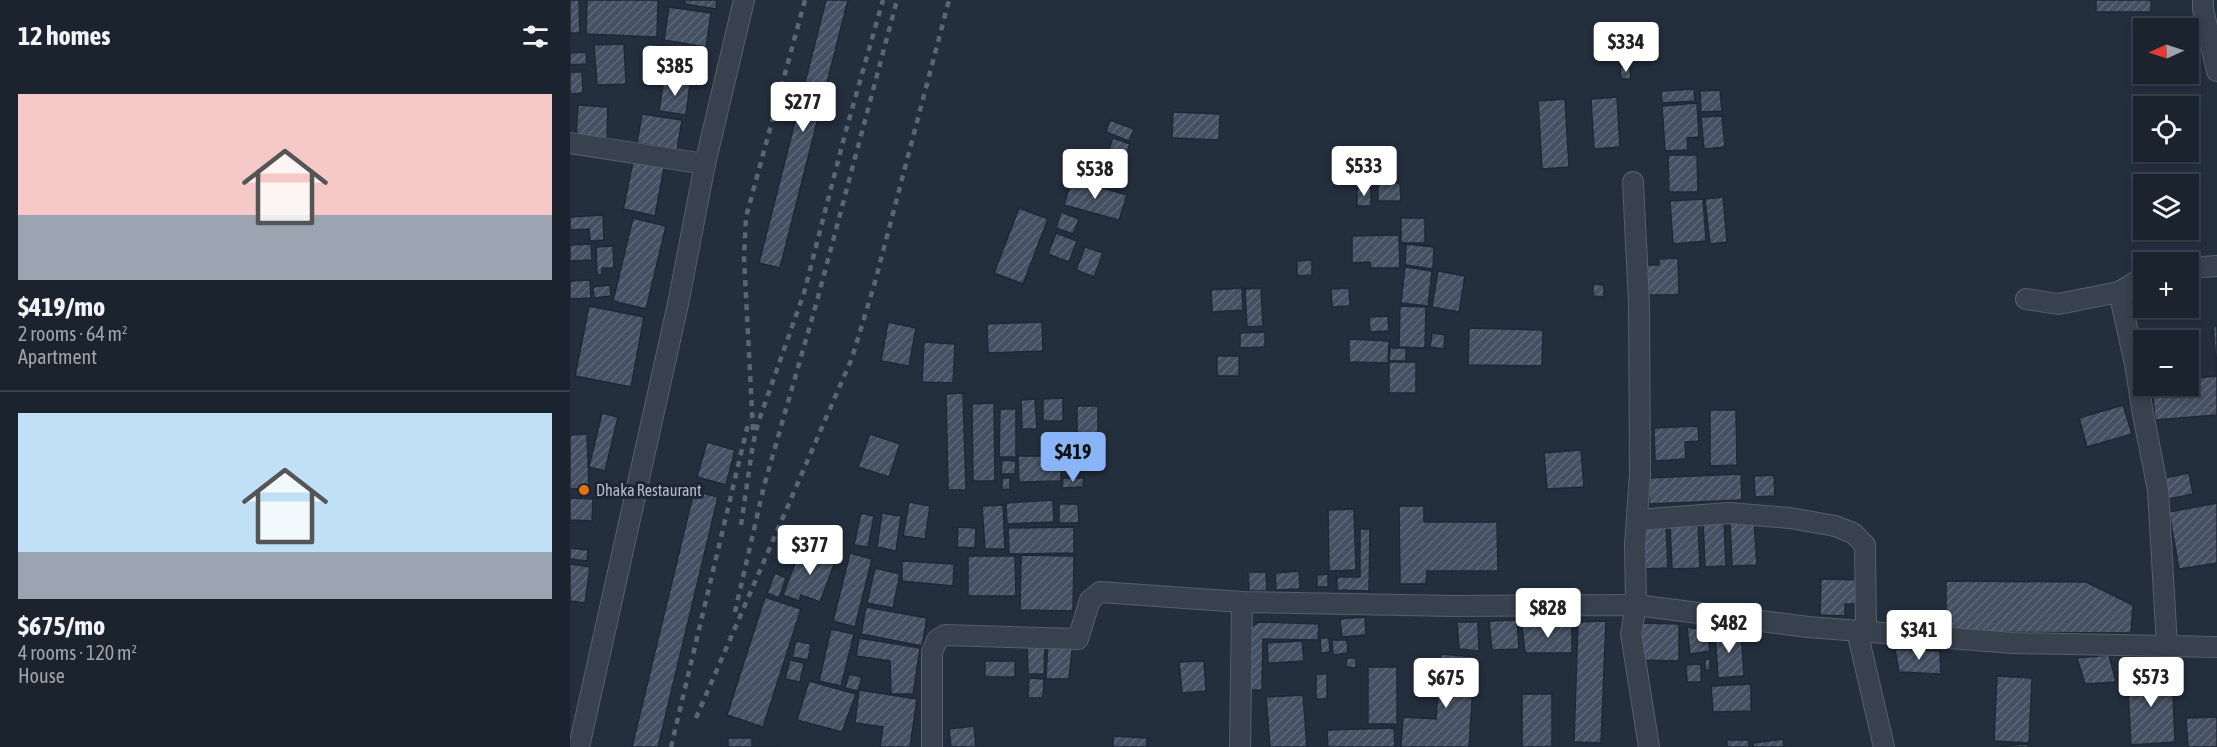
<!DOCTYPE html>
<meta charset="utf-8">
<style>
:root{--surface:#1b232e;--page:#242b36;--text:#f1f3f6;--muted:#a0a4aa;--line:#39404a;--accent:#8ab4f8}
body{margin:0;font-family:"Asap Condensed",sans-serif;background:var(--page);color:var(--text);height:100vh;display:flex;flex-direction:column;font-size:22px;white-space:nowrap}
*{box-sizing:border-box;margin:0}
p{font-size:20px;color:var(--muted)}
.icon{flex:none;width:33px;height:33px;fill:none;stroke:currentColor;stroke-width:2;stroke-linecap:round;stroke-linejoin:round}
.map{position:relative;flex:1;overflow:hidden}
.side{display:flex;flex-direction:column;background:var(--surface);width:570px}
.side>*{flex:none}
.needle{width:39px;rotate:267deg}
.controls{position:absolute;left:1563px;top:18px;display:grid;gap:12px}
.controls a{display:grid;place-items:center;width:66px;height:66px;border-radius:0px;background:var(--surface);box-shadow:0 3px 9px #0003,0 0 0 2px var(--line);font-size:30px}
.price{position:absolute;translate:-50% -51px;padding:0 14px;border-radius:6px;background:#fff;color:#222;font-size:20px;line-height:39px;filter:drop-shadow(0 2px 3px #0008)}
.price::after{content:'';position:absolute;left:50%;top:36px;width:18px;height:14px;margin-left:-9px;background:inherit;clip-path:polygon(0 0,100% 0,50% 100%)}
.price.on{background:var(--accent);color:#111}
ul{padding:0;list-style:none}
li{display:grid;align-content:center;gap:12px;height:318px;padding:0 18px}
li+li{border-top:2px solid var(--line)}
li span{display:grid;place-items:center;height:186px;border-radius:0px;color:#555}
li>.icon{margin-inline-start:auto}
span .icon{width:108px;height:108px;fill:#fffc;stroke-width:1}
li b{font-size:26px}
h2{display:flex;justify-content:space-between;align-items:center;height:72px;padding:0 18px;font-size:26px}
main{display:flex;flex:1;min-height:0}
.map>svg:first-child{display:block}
</style>
<main>
<section class="side">
<h2>12 homes<svg class="icon" aria-label="filters" viewBox="0 0 24 24"><path d="M4 7h16M4 17h16"/><circle cx="9" cy="7" r="2"/><circle cx="15" cy="17" r="2"/></svg></h2>
<ul>
<li><span style="background:linear-gradient(#f6c9c9 65%,#9aa5b1 0)"><svg class="icon" aria-label="home" viewBox="0 0 24 24"><path d="M3 11l9-7 9 7M6 9v11h12V9"/></svg></span><div><b>$419/mo</b><p>2 rooms · 64 m²</p><p>Apartment</p></div></li>
<li><span style="background:linear-gradient(#bfe0f5 75%,#9aa5b1 0)"><svg class="icon" aria-label="home" viewBox="0 0 24 24"><path d="M3 11l9-7 9 7M6 9v11h12V9"/></svg></span><div><b>$675/mo</b><p>4 rooms · 120 m²</p><p>House</p></div></li>
</ul>
</section>
<div class="map">
<svg width="1647" height="747" viewBox="0 0 1647 747">
<defs>
<pattern id="building-hatch" width="6" height="6" patternUnits="userSpaceOnUse" patternTransform="scale(1.5)"><rect width="6" height="6" fill="#455162"/><path d="M-1 1l2-2M0 6l6-6M5 7l2-2" fill="none" stroke="#5d6877"/></pattern>
</defs>
<rect width="100%" height="100%" fill="#242f3e"/>
<g fill="url(#building-hatch)" stroke="#1f2835" stroke-width="1.5">
<polygon points="0,0 9,0 10,33 0,33"/>
<polygon points="17,0 88,0 87,37 16,34"/>
<polygon points="115,0 147,0 146,9 115,4"/>
<polygon points="256,0 278,0 210,268 189,263"/>
<rect x="1526" y="0" width="55" height="12"/>
<polygon points="99,7 141,13 136,47 94,40"/>
<polygon points="54,44 56,84 27,85 24,45"/>
<polygon points="78,44 127,49 124,78 75,72"/>
<polygon points="16,52 17,64 0,65 0,53"/>
<polygon points="1050,67 1060,67 1061,79 1051,79"/>
<polygon points="0,72 12,72 13,93 0,94"/>
<polygon points="94,79 120,83 116,115 89,111"/>
<polygon points="1124,89 1125,101 1092,103 1091,91"/>
<polygon points="1150,90 1152,111 1131,112 1130,91"/>
<polygon points="1047,97 1050,147 1024,149 1021,99"/>
<polygon points="995,99 999,167 972,169 968,101"/>
<polygon points="1127,103 1129,137 1117,138 1118,150 1095,151 1092,106"/>
<polygon points="8,105 38,107 37,138 6,137"/>
<polygon points="603,112 650,114 649,140 602,138"/>
<polygon points="72,114 112,120 107,150 67,143"/>
<polygon points="1152,116 1155,147 1134,149 1131,117"/>
<polygon points="540,120 564,129 559,141 536,132"/>
<polygon points="543,138 560,144 547,180 530,173"/>
<polygon points="1098,155 1127,155 1128,192 1099,192"/>
<polygon points="64,156 95,162 85,216 54,209 53,211"/>
<polygon points="502,179 557,195 549,220 494,205"/>
<polygon points="808,183 830,183 831,201 808,201"/>
<rect x="787" y="188" width="14" height="18"/>
<polygon points="1153,197 1157,242 1140,244 1135,199"/>
<polygon points="1133,199 1136,241 1103,244 1100,201"/>
<polygon points="449,208 478,219 453,284 424,273"/>
<polygon points="491,212 509,219 503,234 486,228"/>
<polygon points="33,215 34,240 20,241 19,229 0,230 0,217"/>
<polygon points="63,218 96,226 76,309 43,301"/>
<rect x="831" y="218" width="24" height="25"/>
<polygon points="486,233 507,241 499,262 478,254"/>
<polygon points="829,235 830,268 801,268 800,262 782,263 782,236"/>
<polygon points="21,244 22,260 0,261 0,245"/>
<polygon points="836,244 864,247 863,269 835,265"/>
<polygon points="43,246 44,268 32,268 32,275 27,275 26,247"/>
<polygon points="515,247 533,253 524,277 506,270"/>
<polygon points="1108,258 1109,295 1077,295 1076,265 1089,265 1089,259"/>
<polygon points="742,260 742,275 727,276 727,261"/>
<polygon points="835,267 862,271 858,306 831,303"/>
<polygon points="868,271 895,276 889,312 862,307"/>
<polygon points="20,280 21,298 0,299 0,281"/>
<polygon points="1023,284 1034,285 1034,297 1023,296"/>
<polygon points="40,285 41,296 24,298 23,287"/>
<polygon points="672,288 673,310 642,312 641,290"/>
<polygon points="691,288 693,326 677,327 675,289"/>
<polygon points="779,288 780,306 762,307 761,289"/>
<polygon points="19,306 74,317 61,387 5,376"/>
<polygon points="830,306 856,307 855,348 829,347"/>
<polygon points="818,316 819,331 800,332 799,317"/>
<polygon points="318,322 346,328 339,366 311,361"/>
<polygon points="472,322 473,351 418,353 417,324"/>
<polygon points="1647,326 1647,415 1585,420 1582,386 1618,386 1618,379 1647,376 1643,327"/>
<polygon points="899,328 973,330 972,366 898,365"/>
<polygon points="695,332 695,347 670,348 670,333"/>
<polygon points="862,333 875,335 874,349 860,347"/>
<polygon points="779,339 819,341 818,363 779,362"/>
<polygon points="354,342 385,344 383,383 352,382"/>
<polygon points="820,348 836,348 836,361 819,361"/>
<rect x="647" y="356" width="22" height="20"/>
<rect x="819" y="362" width="27" height="31"/>
<polygon points="393,393 396,490 378,490 376,394"/>
<polygon points="493,398 493,421 473,421 473,399"/>
<polygon points="465,399 467,429 452,429 451,400"/>
<polygon points="424,403 425,481 403,481 402,404"/>
<polygon points="1553,405 1562,434 1517,447 1509,418"/>
<rect x="507" y="406" width="21" height="47"/>
<polygon points="430,409 446,409 446,457 429,457"/>
<polygon points="1140,410 1166,410 1167,465 1140,466"/>
<polygon points="32,413 48,417 35,471 19,467"/>
<polygon points="1128,426 1129,441 1115,442 1116,459 1085,461 1084,428"/>
<polygon points="17,434 19,488 0,489 0,435"/>
<polygon points="300,434 330,444 319,477 288,467"/>
<polygon points="137,442 165,450 156,485 127,477"/>
<polygon points="1011,450 1014,487 977,489 974,453"/>
<polygon points="448,456 491,456 491,481 449,482"/>
<polygon points="432,460 446,461 445,474 431,474"/>
<polygon points="1619,473 1623,494 1599,499 1595,478"/>
<polygon points="1171,474 1172,500 1079,504 1078,478"/>
<polygon points="1204,475 1205,496 1185,497 1184,476"/>
<polygon points="432,478 440,478 440,489 432,490"/>
<polygon points="493,478 514,478 513,487 492,488"/>
<polygon points="124,491 148,497 88,747 62,747"/>
<polygon points="0,498 23,499 22,521 0,520"/>
<polygon points="483,500 484,522 437,524 436,503"/>
<polygon points="339,502 360,506 355,539 333,536"/>
<polygon points="1647,503 1647,563 1609,569 1599,512"/>
<polygon points="489,504 508,504 509,523 489,523"/>
<polygon points="433,505 435,549 415,549 412,506"/>
<polygon points="829,506 854,506 854,522 927,522 928,571 857,571 856,584 830,584"/>
<polygon points="784,509 786,570 759,571 758,510"/>
<polygon points="291,513 304,516 298,547 284,545"/>
<polygon points="312,513 331,516 326,551 307,547"/>
<polygon points="1154,520 1156,566 1135,567 1133,521"/>
<polygon points="1184,521 1187,565 1162,566 1160,523"/>
<polygon points="1096,523 1098,568 1073,569 1071,524"/>
<polygon points="1128,523 1130,568 1102,569 1100,525"/>
<polygon points="388,527 406,528 405,548 387,547"/>
<polygon points="504,527 504,553 439,554 438,528"/>
<polygon points="790,529 800,529 799,591 767,590 767,577 790,577"/>
<polygon points="0,548 18,550 17,561 0,559"/>
<polygon points="246,548 267,557 250,602 231,595 229,601 213,595 229,553 242,558"/>
<polygon points="280,553 302,559 285,627 263,621"/>
<polygon points="451,555 504,556 503,611 450,610"/>
<polygon points="398,556 445,556 446,596 398,596"/>
<polygon points="332,561 384,564 383,586 332,581"/>
<polygon points="0,564 20,567 15,603 0,601"/>
<polygon points="305,568 330,574 323,608 297,603"/>
<polygon points="729,571 730,589 706,590 705,573"/>
<polygon points="678,572 696,572 697,591 679,591"/>
<polygon points="205,573 216,578 209,598 197,593"/>
<polygon points="758,574 758,587 747,587 747,575"/>
<polygon points="1251,579 1291,580 1291,604 1275,604 1275,616 1250,615"/>
<polygon points="1376,581 1516,582 1563,605 1561,633 1376,632"/>
<polygon points="195,597 231,609 193,727 157,715"/>
<polygon points="296,607 357,618 352,646 291,634"/>
<polygon points="795,617 796,635 772,637 770,619"/>
<polygon points="947,620 949,649 922,650 919,621"/>
<polygon points="1036,621 1031,743 1004,742 1008,622"/>
<polygon points="689,622 749,624 748,640 693,639 692,690 679,690 681,627"/>
<polygon points="887,622 908,622 909,651 889,649"/>
<polygon points="1069,623 1109,624 1109,661 1068,660"/>
<polygon points="1002,624 1002,653 955,653 952,625"/>
<polygon points="1117,627 1137,631 1140,651 1120,654"/>
<polygon points="261,629 284,634 271,686 249,681"/>
<polygon points="1171,630 1174,676 1148,678 1145,631"/>
<polygon points="289,638 350,648 343,694 321,694 320,661 286,656"/>
<polygon points="750,638 759,638 760,652 751,653"/>
<polygon points="762,640 777,640 778,653 763,655"/>
<polygon points="226,641 241,644 238,660 222,657"/>
<polygon points="732,641 734,661 698,663 697,643"/>
<polygon points="457,642 475,643 474,674 458,674"/>
<polygon points="478,642 503,642 499,679 476,679"/>
<polygon points="1325,649 1370,651 1371,674 1329,672"/>
<polygon points="871,654 905,657 899,747 831,747 833,717 866,719"/>
<polygon points="1539,655 1546,682 1515,684 1507,658"/>
<polygon points="777,658 786,658 786,668 776,667"/>
<rect x="1135" y="659" width="5" height="11"/>
<polygon points="220,660 234,663 230,682 215,679"/>
<rect x="415" y="661" width="30" height="16"/>
<polygon points="634,661 636,691 612,693 609,662"/>
<polygon points="1131,664 1131,682 1117,682 1116,665"/>
<rect x="798" y="667" width="29" height="57"/>
<polygon points="1602,671 1605,742 1561,745 1557,673"/>
<polygon points="279,674 292,677 288,691 275,688"/>
<rect x="746" y="674" width="11" height="25"/>
<polygon points="1427,676 1462,678 1459,743 1424,741"/>
<polygon points="459,678 474,679 473,698 458,698"/>
<polygon points="239,681 286,694 272,732 227,720"/>
<polygon points="1181,684 1181,711 1143,712 1141,686"/>
<polygon points="289,690 347,699 340,747 310,747 313,727 285,723"/>
<rect x="952" y="694" width="30" height="53"/>
<polygon points="733,695 737,747 700,747 696,697"/>
<polygon points="1647,717 1647,747 1618,747 1616,718"/>
<polygon points="404,726 406,747 381,747 379,729"/>
<polygon points="824,728 825,747 758,747 757,730"/>
<polygon points="543,736 577,738 577,747 543,747"/>
<polygon points="158,738 182,738 182,747 210,747 158,747"/>
<polygon points="1213,739 1214,747 1183,747 1183,743"/>
<rect x="1157" y="740" width="22" height="7"/>
<polygon points="1458,744 1458,747 1431,747 1431,746"/>
</g>
<g fill="none" stroke-linecap="round" stroke-linejoin="round">
<defs>
<g id="street">
<polyline points="1633,0 1633,9 1647,71"/>
<polyline points="0,143 135,164"/>
<polyline points="1063,182 1069,304 1070,474 1065,545 1066,605 1061,634 1079,747"/>
<polyline points="1618,268 1647,266"/>
<polyline points="1549,292 1565,364 1573,414 1588,490 1597,646"/>
<polyline points="1456,299 1488,304 1549,292 1574,277"/>
<polyline points="1067,520 1159,513 1220,518 1265,526 1283,533 1295,545 1296,631"/>
<polyline points="1287,631 1314,747"/>
<polyline points="9,747 108,304 135,164 174,0"/>
<polyline points="362,747 362,652 367,640 375,635 508,639 520,600 530,592 672,602 884,606 1066,605 1238,627 1443,643 1647,647"/>
<polyline points="670,747 672,602"/>
</g>
</defs>
<use href="#street" stroke="#565f6c" stroke-width="22"/>
<use href="#street" stroke="#38414e" stroke-width="20"/>
<g stroke="#5a6575" stroke-width="4.5" stroke-dasharray="6 6" stroke-linecap="butt">
<polyline points="183,430 174,258 176,217 235,0"/>
<polyline points="171,525 183,444 188,423 234,293 275,134 313,0"/>
<polyline points="165,612 194,486 247,301 327,0"/>
<polyline points="126,718 282,358 305,282 379,0"/>
<polyline points="101,747 179,420"/>
</g>
</g>
<circle fill="#e8710a" stroke="#1d2633" stroke-width="2" cx="14" cy="490" r="6"/>
<g text-anchor="middle" dominant-baseline="central" stroke-width="6" stroke-linejoin="round" paint-order="stroke">
<g font-size="16" fill="#b4bcc9" stroke="#1d2633" text-anchor="start">
<text x="26" y="490">Dhaka Restaurant</text>
</g>
</g>
</svg>
<div class="controls">
<a><svg class="needle" viewBox="-14 -14 28 28"><path d="M0-13l5 13h-10z" fill="#e53935"/><path d="M0 13l5-13h-10z" fill="#a0a4aa"/></svg></a>
<a><svg class="icon" aria-label="locate" viewBox="0 0 24 24"><circle cx="12" cy="12" r="6"/><path d="M12 2v4M12 18v4M2 12h4M18 12h4"/></svg></a>
<a><svg class="icon" aria-label="layers" viewBox="0 0 24 24"><path d="M12 4l9 5-9 5-9-5zM3 14l9 5 9-5"/></svg></a>
<a>+</a>
<a>−</a>
</div>
<b class="price" style="left:1056px;top:73px">$334</b>
<b class="price" style="left:105px;top:97px">$385</b>
<b class="price" style="left:233px;top:133px">$277</b>
<b class="price" style="left:794px;top:197px">$533</b>
<b class="price" style="left:525px;top:200px">$538</b>
<b class="price on" style="left:503px;top:483px">$419</b>
<b class="price" style="left:240px;top:576px">$377</b>
<b class="price" style="left:978px;top:639px">$828</b>
<b class="price" style="left:1159px;top:654px">$482</b>
<b class="price" style="left:1349px;top:661px">$341</b>
<b class="price" style="left:1581px;top:708px">$573</b>
<b class="price" style="left:876px;top:709px">$675</b>
</div>
</main>
